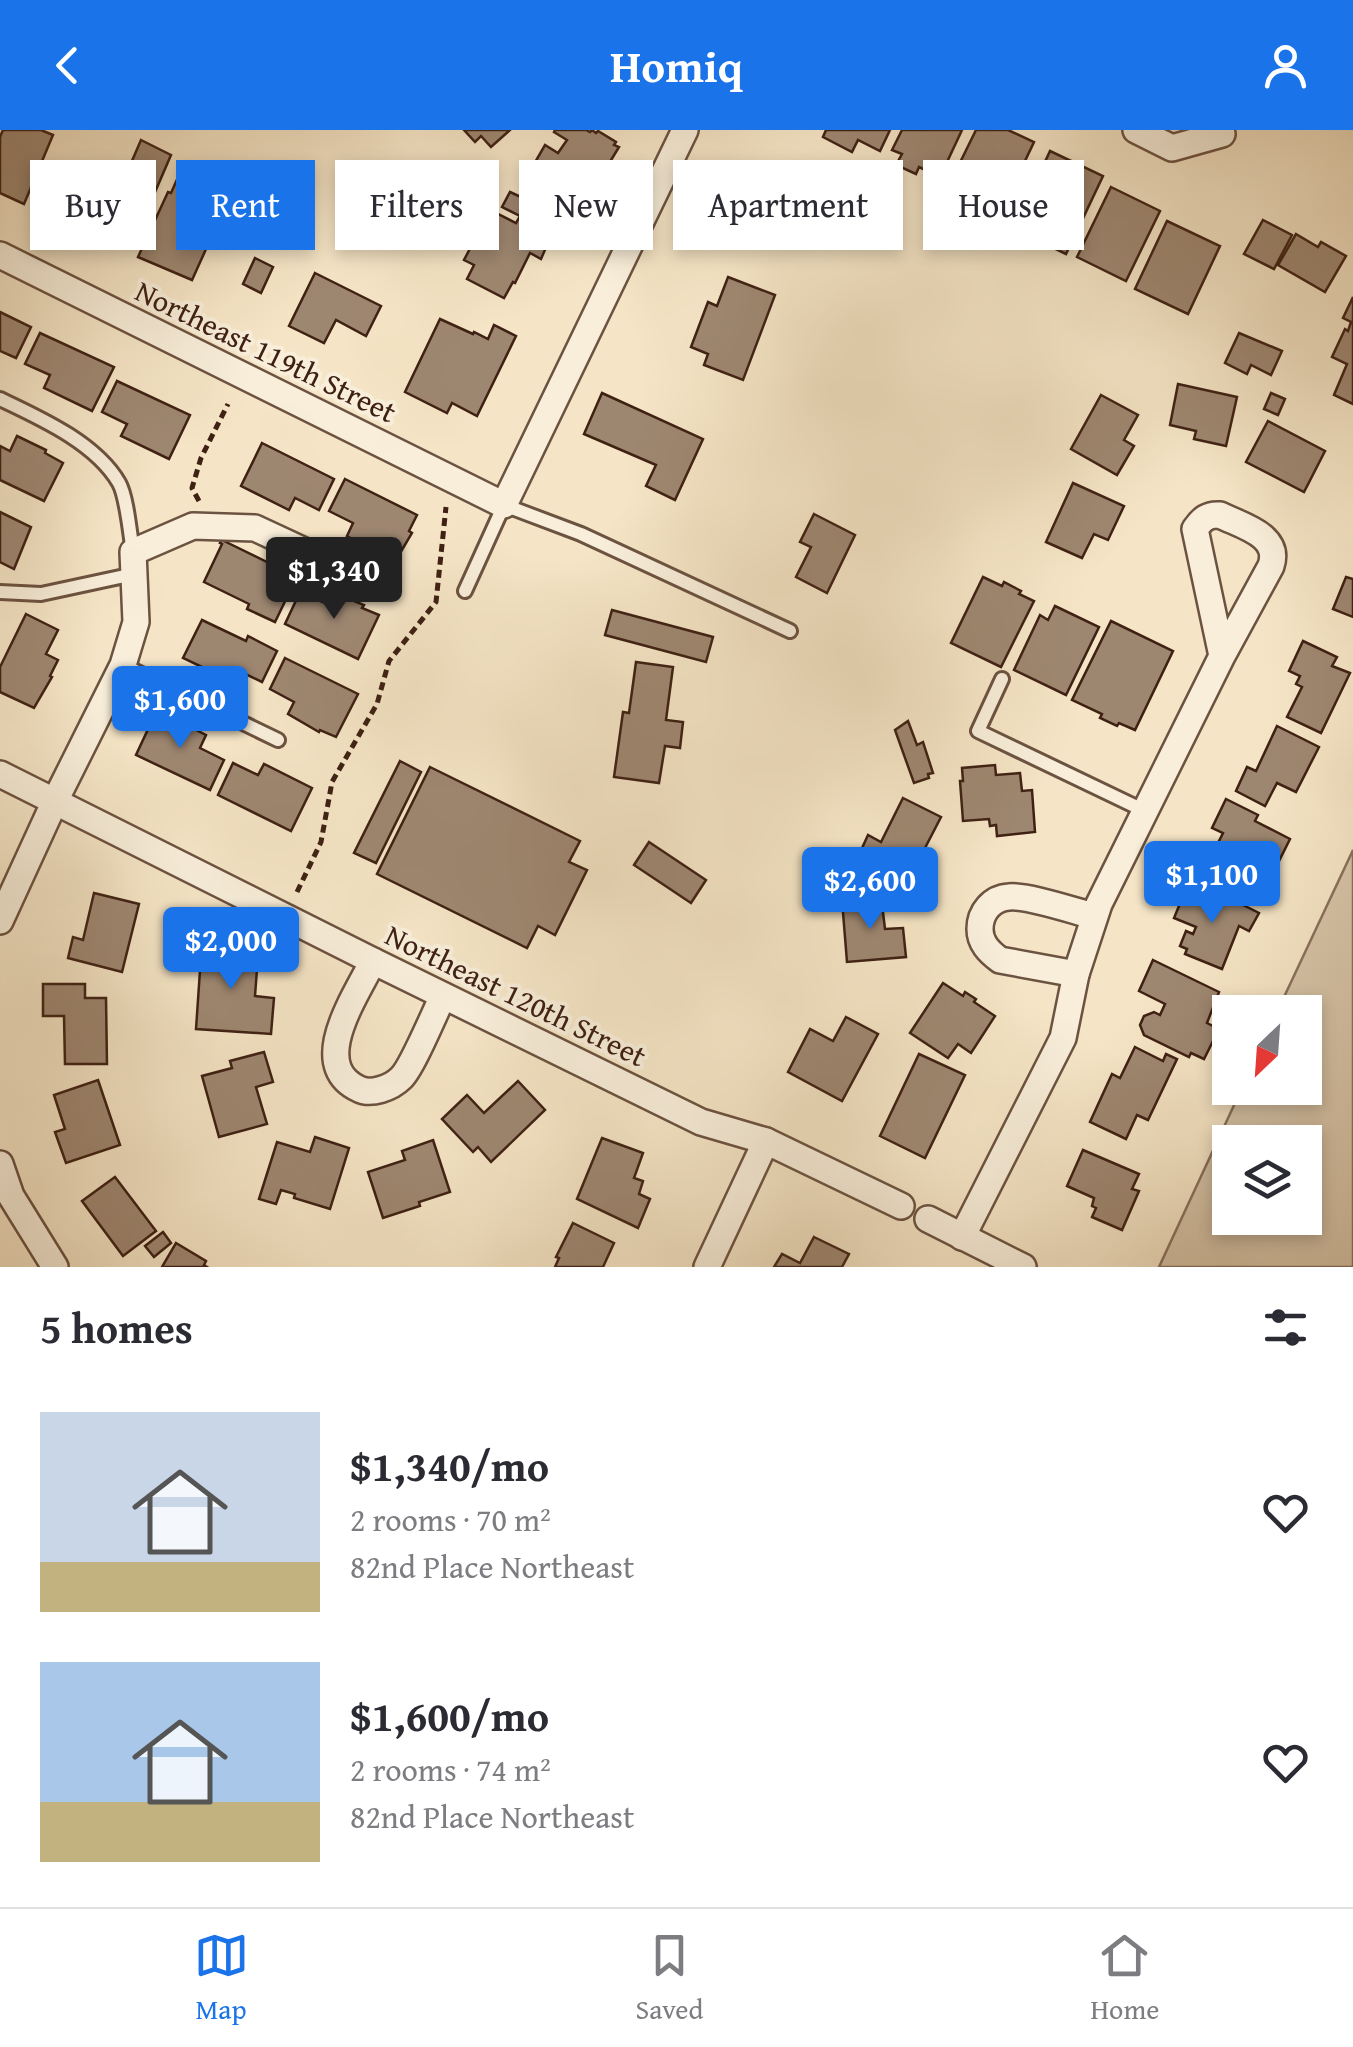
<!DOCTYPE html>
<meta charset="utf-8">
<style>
:root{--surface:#fff;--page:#f2f2f3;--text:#2b2b33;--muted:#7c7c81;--line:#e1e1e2;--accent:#1a73e8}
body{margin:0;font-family:"Gentium Book Plus",serif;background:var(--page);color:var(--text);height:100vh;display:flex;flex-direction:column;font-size:38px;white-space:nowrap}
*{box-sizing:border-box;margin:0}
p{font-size:32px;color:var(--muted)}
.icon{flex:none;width:55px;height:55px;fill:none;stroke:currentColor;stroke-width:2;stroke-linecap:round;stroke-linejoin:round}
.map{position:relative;height:1137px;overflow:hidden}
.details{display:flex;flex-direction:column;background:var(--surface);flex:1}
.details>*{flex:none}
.hud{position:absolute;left:30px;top:30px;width:1295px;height:90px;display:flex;gap:20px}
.needle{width:65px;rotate:205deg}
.tools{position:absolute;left:1212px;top:865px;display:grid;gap:20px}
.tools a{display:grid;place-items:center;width:110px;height:110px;border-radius:0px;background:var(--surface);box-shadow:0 5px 15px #0003;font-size:50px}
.price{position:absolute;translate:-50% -85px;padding:0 22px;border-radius:10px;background:var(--accent);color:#fff;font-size:32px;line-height:65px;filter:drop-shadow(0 2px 5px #0008)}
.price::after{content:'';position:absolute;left:50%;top:60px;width:30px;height:22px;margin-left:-15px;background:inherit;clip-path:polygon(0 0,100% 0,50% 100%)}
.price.on{background:#222;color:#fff}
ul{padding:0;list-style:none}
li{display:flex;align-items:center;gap:30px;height:250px;padding:0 40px}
li span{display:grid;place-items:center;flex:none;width:280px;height:200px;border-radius:0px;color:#555}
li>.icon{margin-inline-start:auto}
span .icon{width:120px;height:120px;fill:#fffc;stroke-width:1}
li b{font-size:42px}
h2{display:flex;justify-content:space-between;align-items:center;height:120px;padding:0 40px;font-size:42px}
.pill{padding:0 35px;border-radius:0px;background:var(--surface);box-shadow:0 5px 15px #0003;font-size:35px;line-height:90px}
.pill.on{background:var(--accent);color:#fff}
header{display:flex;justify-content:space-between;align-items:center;height:130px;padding:0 40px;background:var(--accent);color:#fff;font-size:45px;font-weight:700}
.tabs{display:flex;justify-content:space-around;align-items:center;height:140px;border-top:2px solid var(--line);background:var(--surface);font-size:28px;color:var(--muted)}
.tabs a{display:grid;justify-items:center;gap:5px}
.tabs .on{color:var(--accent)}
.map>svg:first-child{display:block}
</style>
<header><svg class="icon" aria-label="back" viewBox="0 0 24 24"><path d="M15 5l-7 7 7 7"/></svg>Homiq<svg class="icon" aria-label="person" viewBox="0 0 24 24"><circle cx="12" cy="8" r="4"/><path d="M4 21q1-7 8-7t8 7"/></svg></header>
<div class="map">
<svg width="1353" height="1137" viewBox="0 0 1353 1137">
<rect width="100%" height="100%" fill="#f5e5c6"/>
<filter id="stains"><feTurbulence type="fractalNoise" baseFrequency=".002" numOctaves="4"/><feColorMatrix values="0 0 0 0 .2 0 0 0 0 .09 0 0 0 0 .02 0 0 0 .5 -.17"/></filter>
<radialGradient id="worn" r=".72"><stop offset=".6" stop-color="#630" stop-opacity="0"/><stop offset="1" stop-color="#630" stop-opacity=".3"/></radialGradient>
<path fill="#d6c4a8" stroke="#8a725e" stroke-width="2.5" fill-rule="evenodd" d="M1353 720V1137H1159L1242 958H1305V882H1277ZM1230 1012H1305V1088H1230Z"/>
<g fill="#9e8771" stroke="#3f2114" stroke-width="2.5">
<polygon points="3,0 41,0 53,5 24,74 0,63 0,7"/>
<polygon points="464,0 510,0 491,17 481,6 475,12"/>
<polygon points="555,0 586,0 590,2 592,0 596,3 598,1 616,12 614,15 619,17 605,40 609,42 591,70 588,68 582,77 546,57 547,55 531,46 537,36 534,34 545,15 558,23 567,10 554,2"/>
<polygon points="826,0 890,0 880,21 858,10 852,22 823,7"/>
<polygon points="902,0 962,0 940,47 919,37 916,44 896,35 902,24 892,20"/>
<polygon points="976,0 1008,0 1034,12 1006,71 971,56 967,64 949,55"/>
<polygon points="141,10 171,25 149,76 119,61"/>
<polygon points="1050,21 1103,46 1066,124 1014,99"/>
<polygon points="179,45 212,61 226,75 192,150 138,127 168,62 171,63"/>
<polygon points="1111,57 1160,81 1126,151 1077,127"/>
<polygon points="510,62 560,85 541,129 530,123 515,153 513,152 504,168 467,149 474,135 464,130 475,109 478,111 486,95 491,97 498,84 516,93 520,86 502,77"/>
<polygon points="1263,90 1292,105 1274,139 1244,124"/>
<polygon points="1167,91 1220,116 1188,184 1135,159"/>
<polygon points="1296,104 1318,117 1321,112 1346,126 1325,162 1278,135"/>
<polygon points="255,128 273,137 261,163 243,154"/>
<polygon points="315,143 381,176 366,206 336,190 324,213 289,196"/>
<polygon points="728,147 775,165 743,250 704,235 708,224 691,217 708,172 717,176"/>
<polygon points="1353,167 1353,274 1334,265 1347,234 1332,227 1345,199 1348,201 1351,192 1343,188"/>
<polygon points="0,182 31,197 16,228 0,221"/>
<polygon points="440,189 473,204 474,202 488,209 494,195 516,206 477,286 452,273 447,283 405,262"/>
<polygon points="40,203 114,237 92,281 44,258 50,245 25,234"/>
<polygon points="1239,203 1282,221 1271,245 1251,235 1247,244 1225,233"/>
<polygon points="117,251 190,285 169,329 121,306 127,294 102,282"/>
<polygon points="1178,254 1237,267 1226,316 1194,309 1196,301 1170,295"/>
<polygon points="602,263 703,309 675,370 646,356 656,335 584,304"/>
<polygon points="1271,263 1285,269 1278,285 1264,279"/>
<polygon points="1101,265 1138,285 1124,310 1134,316 1117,345 1071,319"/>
<polygon points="1268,291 1325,321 1304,362 1246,332"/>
<polygon points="17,306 46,320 45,323 63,333 44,371 0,350 0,316 10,321"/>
<polygon points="262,313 334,349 319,380 295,368 289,380 241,356"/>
<polygon points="345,349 417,385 409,401 412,403 396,430 378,420 377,423 347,406 353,393 329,381"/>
<polygon points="1073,353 1124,376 1108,410 1094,404 1082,428 1046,412"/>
<polygon points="0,382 31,397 14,439 0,432"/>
<polygon points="814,384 855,405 827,463 796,447 811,417 800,412"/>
<polygon points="222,410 275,436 269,450 290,461 275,492 247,479 249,474 204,452 222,414 220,413"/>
<polygon points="983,447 1002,456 1004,452 1021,461 1019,464 1034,471 1001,537 951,513"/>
<polygon points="1346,447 1353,449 1353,487 1333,479"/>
<polygon points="330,461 364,475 362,478 379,485 358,529 285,494 300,462 325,473"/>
<polygon points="1055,476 1099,497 1066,565 1014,540 1040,485 1048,490"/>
<polygon points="612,480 713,507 706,532 605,505"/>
<polygon points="26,484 58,500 46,524 58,530 50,546 52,547 34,578 0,562 0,537"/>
<polygon points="202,490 246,511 248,506 277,521 262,552 237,540 228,554 200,540 202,537 183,528"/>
<polygon points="1111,491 1173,521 1135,600 1119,593 1117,596 1100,588 1102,584 1072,570"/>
<polygon points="1303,511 1337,527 1332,536 1350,543 1321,603 1287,587 1302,557 1296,554 1300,546 1289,541"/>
<polygon points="285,528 358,564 336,607 320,600 319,602 288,584 294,572 270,559"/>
<polygon points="636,532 673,537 666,590 683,592 680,618 665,616 659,653 614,647 623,582 629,583"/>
<polygon points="157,580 206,605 200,618 224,630 210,660 136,625"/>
<polygon points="908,591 917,615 923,612 933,643 928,644 929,648 914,653 895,600"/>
<polygon points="1277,596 1319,617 1296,662 1277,653 1265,676 1236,661 1247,637 1256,641"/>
<polygon points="400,631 421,642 376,733 354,723"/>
<polygon points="233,633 258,645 264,634 312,658 291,701 218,665"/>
<polygon points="995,635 996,645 1020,643 1022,661 1032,660 1035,702 997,706 996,695 990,696 989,689 963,691 960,651 963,651 962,638"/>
<polygon points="430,637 580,711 569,732 587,740 555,805 538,796 527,818 377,744"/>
<polygon points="903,668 941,687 924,720 935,726 919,758 858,727 868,705 881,712"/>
<polygon points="1226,669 1258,685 1255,691 1290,709 1277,735 1271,732 1263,748 1252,743 1245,758 1205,739 1223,703 1212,698"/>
<polygon points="649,712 706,750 691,773 634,735"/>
<polygon points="1186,759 1213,771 1217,762 1259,783 1249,801 1239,796 1222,839 1185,824 1187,819 1180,816 1186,801 1193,804 1196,797 1174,788"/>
<polygon points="94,763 139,774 122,842 68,828 73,807 83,810"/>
<polygon points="881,766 885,799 903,798 906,827 847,832 842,770"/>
<polygon points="202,811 241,814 240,824 258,826 255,866 274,868 271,904 196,899"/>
<polygon points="1153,830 1219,862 1207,893 1219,899 1204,929 1191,923 1189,927 1144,905 1140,895 1144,886 1154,882 1160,885 1165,874 1139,861"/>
<polygon points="943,853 963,866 965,862 976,869 974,872 995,886 971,923 958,914 948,928 910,903"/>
<polygon points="43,854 85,854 85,868 106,868 107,934 65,934 64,886 43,886"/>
<polygon points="846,887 878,904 842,971 788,942 810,899 833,911"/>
<polygon points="1135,917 1163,931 1166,924 1177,929 1148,990 1137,985 1126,1009 1090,992 1112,944 1120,948"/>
<polygon points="264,922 273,952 256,957 267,994 219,1007 202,946 232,938 230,931"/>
<polygon points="919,924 965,945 925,1028 880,1006"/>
<polygon points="98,950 120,1015 66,1033 55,1002 65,999 54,965"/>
<polygon points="518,951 545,980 491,1032 478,1017 473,1022 442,989 467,965 484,983"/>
<polygon points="315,1007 349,1018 330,1079 294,1068 295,1064 281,1060 276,1074 259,1069 277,1012 310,1022"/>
<polygon points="602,1008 643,1023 634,1048 643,1051 639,1064 650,1069 638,1098 577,1069"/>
<polygon points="433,1010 450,1062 419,1072 420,1076 383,1088 368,1042 405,1030 402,1021"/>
<polygon points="1083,1020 1139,1044 1132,1059 1139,1061 1122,1100 1092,1087 1096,1078 1092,1076 1094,1068 1067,1056"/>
<polygon points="115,1047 156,1101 123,1126 82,1071"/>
<polygon points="573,1093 614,1113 603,1137 555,1137 559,1128 556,1127"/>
<polygon points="163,1102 171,1113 154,1127 145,1116"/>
<polygon points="814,1107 849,1124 842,1137 774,1137 782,1124 800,1133"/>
<polygon points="176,1113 206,1131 204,1135 207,1137 162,1137"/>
</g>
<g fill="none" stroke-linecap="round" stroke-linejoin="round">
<defs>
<g id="service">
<path d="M0 269C40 288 96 313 119 353 127 367 130 405 133 422"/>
<polyline points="465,461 504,375 581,404 790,501"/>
<polyline points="0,462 41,464 134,444"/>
<polyline points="123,535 278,610"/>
<polyline points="1002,549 978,601 1145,681"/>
</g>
<g id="minor">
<polyline points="1136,0 1172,18 1222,4"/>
<polyline points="0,125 504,375 685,0"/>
<polyline points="0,644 373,831 701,992 766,1011 901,1076"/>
<polyline points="0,791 55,671 123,535 136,492 133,422 193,396 255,398 341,438"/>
<path d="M373 831C356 866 307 935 359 959 371 965 391 958 401 948 412 938 435 882 443 866"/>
<path d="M1076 844 1000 830C989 822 980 813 980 799 980 782 992 768 1009 767 1027 765 1074 781 1094 786"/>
<polyline points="0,1034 11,1066 55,1137"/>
<polyline points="928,1089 1023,1137"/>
<path d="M962 1107 1063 908 1076 844 1099 774 1222 526 1195 399C1202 389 1208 384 1220 385 1242 396 1281 405 1271 436L1222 526"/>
<polyline points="707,1137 766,1011"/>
</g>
</defs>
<use href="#service" stroke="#6c5240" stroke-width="18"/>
<use href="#minor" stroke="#6c5240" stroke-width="30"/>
<g stroke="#3f2114" stroke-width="5" stroke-dasharray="8 5" stroke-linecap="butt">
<polyline points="199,371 192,358 201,328 228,274"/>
<polyline points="297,762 321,712 332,652 377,574 389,531 436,472 446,377"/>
</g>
<use href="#service" stroke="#f8eeda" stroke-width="12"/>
<use href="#minor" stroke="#f8eeda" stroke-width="25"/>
</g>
<g text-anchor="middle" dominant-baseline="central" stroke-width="8" stroke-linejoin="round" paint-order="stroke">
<g font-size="30" fill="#3f2114" stroke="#f8eeda">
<text transform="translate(266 221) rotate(26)">Northeast 119th Street</text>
<text transform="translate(516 865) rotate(26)">Northeast 120th Street</text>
</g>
</g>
<rect width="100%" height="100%" filter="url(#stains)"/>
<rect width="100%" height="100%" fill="url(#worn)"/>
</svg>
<div class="tools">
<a><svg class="needle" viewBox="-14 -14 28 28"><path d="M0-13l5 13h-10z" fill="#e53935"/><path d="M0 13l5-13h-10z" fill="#7c7c81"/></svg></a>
<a><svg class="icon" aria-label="layers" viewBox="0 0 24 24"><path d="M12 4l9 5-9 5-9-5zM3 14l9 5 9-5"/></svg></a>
</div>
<b class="price on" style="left:334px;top:492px">$1,340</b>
<b class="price" style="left:180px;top:621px">$1,600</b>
<b class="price" style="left:1212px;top:796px">$1,100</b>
<b class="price" style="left:870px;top:802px">$2,600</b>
<b class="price" style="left:231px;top:862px">$2,000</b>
<div class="hud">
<a class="pill">Buy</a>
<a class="pill on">Rent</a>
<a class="pill">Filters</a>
<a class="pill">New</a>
<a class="pill">Apartment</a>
<a class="pill">House</a>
</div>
</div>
<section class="details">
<h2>5 homes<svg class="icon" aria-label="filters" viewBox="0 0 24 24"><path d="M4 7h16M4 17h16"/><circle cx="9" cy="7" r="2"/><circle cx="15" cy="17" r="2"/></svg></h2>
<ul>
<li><span style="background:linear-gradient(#c9d6e8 75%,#c2b280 0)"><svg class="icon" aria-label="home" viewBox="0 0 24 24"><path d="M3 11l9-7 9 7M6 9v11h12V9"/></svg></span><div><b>$1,340/mo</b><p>2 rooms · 70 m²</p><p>82nd Place Northeast</p></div><svg class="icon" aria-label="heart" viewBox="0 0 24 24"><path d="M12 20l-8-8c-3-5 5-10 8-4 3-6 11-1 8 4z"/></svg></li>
<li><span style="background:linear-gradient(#a9c7e8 70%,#c2b280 0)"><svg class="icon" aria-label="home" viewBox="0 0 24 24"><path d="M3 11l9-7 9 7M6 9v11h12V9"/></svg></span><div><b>$1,600/mo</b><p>2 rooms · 74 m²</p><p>82nd Place Northeast</p></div><svg class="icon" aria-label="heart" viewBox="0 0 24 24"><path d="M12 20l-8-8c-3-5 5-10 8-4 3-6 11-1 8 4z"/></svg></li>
</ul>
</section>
<nav class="tabs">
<a class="on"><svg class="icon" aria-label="map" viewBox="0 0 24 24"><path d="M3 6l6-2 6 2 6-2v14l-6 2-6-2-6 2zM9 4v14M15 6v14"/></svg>Map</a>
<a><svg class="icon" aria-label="saved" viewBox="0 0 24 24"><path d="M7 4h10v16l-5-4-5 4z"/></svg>Saved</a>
<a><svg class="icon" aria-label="home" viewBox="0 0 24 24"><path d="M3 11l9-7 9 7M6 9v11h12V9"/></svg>Home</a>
</nav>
